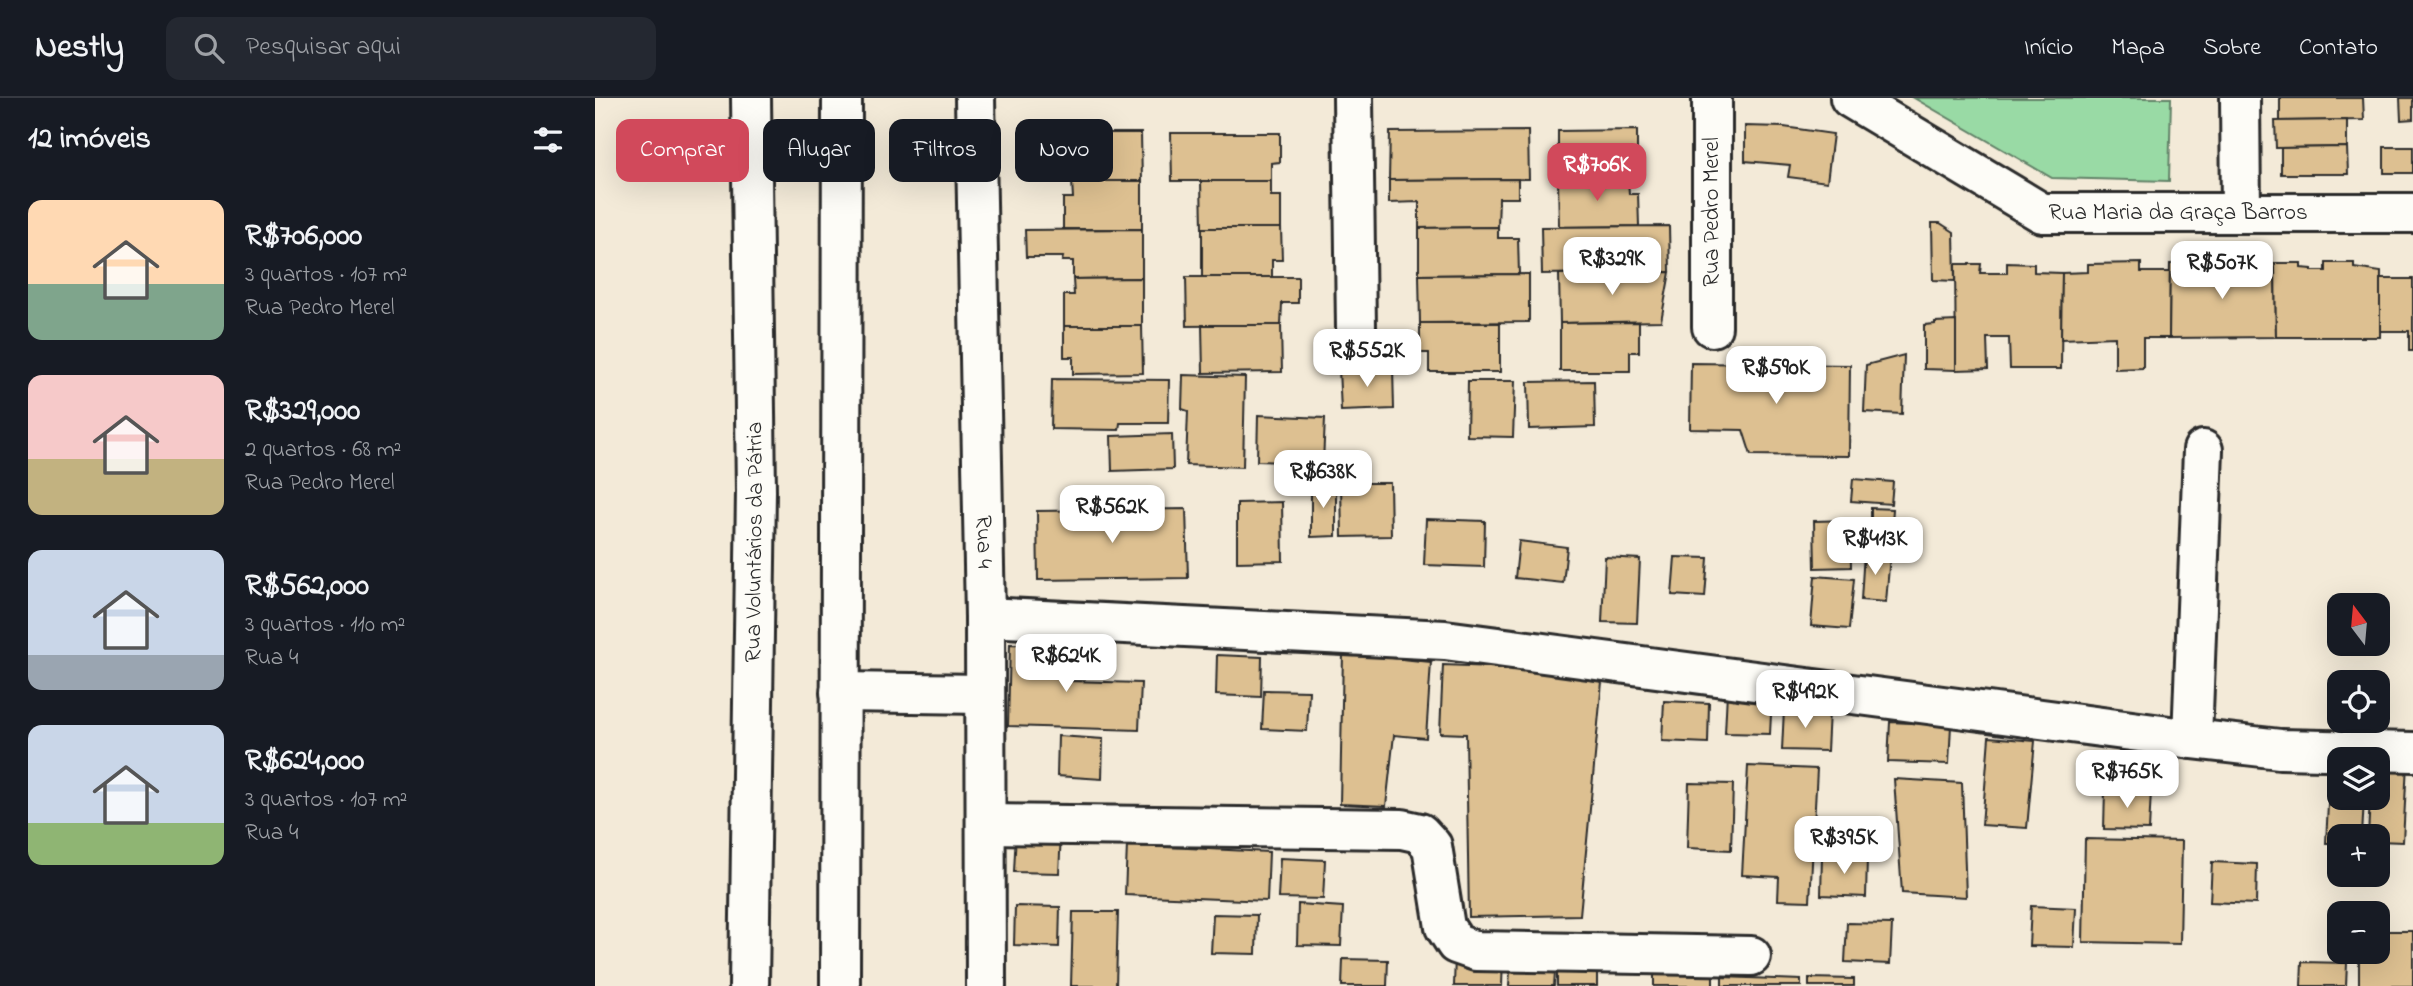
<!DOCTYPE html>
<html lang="pt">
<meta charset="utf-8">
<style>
:root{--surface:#171b24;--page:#242831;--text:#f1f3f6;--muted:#9ea1a6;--line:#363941;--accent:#d1495b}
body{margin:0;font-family:"Indie Flower",sans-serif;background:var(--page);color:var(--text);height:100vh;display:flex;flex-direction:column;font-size:26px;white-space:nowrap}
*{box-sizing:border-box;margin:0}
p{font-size:23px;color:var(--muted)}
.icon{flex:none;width:38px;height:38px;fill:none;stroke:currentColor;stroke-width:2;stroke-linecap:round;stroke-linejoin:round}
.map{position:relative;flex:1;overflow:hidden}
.details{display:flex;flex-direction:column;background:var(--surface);width:595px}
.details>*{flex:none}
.hud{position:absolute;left:21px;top:21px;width:665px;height:63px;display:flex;gap:14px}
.needle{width:46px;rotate:344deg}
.buttons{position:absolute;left:1732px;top:495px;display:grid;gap:14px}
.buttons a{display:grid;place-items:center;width:63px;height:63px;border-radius:14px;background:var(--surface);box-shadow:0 7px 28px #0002;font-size:35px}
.price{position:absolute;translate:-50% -60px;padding:0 16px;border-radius:14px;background:#fff;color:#222;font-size:23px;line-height:46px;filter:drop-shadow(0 2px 4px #0008)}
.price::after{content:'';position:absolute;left:50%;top:42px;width:21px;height:16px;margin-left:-10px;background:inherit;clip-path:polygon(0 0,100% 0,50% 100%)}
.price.selected{background:var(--accent);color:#fff}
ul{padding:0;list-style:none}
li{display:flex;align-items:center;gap:21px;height:175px;padding:0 28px}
li span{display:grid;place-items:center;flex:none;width:196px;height:140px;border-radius:14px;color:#555}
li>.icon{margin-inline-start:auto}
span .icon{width:84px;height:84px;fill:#fffc;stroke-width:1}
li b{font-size:30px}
h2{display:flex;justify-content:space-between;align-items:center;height:84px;padding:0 28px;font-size:30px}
.chip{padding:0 24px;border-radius:14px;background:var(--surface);box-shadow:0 7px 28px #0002;font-size:24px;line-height:63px}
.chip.selected{background:var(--accent);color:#fff}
header{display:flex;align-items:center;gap:42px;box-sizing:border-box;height:98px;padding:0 35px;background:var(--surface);border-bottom:2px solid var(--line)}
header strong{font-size:33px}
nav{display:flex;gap:38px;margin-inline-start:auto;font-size:24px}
.search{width:490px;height:63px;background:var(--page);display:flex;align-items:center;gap:18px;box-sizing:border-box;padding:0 24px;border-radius:14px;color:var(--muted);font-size:26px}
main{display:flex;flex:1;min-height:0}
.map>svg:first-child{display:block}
</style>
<header>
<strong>Nestly</strong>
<div class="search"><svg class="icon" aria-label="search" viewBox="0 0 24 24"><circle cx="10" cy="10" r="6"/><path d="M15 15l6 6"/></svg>Pesquisar aqui</div>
<nav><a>Início</a><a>Mapa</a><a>Sobre</a><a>Contato</a></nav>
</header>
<main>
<section class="details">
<h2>12 imóveis<svg class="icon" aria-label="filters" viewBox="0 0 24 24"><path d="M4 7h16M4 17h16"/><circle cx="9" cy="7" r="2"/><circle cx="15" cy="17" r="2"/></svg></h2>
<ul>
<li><span style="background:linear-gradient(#ffd9b3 60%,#7fa58c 0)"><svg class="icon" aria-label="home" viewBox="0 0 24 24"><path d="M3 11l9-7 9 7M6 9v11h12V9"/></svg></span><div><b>R$706,000</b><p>3 quartos · 107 m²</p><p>Rua Pedro Merel</p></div></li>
<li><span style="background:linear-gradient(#f6c9c9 60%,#c2b280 0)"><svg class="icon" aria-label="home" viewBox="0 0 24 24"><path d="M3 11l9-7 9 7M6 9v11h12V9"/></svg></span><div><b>R$329,000</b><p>2 quartos · 68 m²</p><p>Rua Pedro Merel</p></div></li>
<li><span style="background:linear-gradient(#c9d6e8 75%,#9aa5b1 0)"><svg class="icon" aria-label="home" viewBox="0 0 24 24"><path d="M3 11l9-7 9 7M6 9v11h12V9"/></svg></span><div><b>R$562,000</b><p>3 quartos · 110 m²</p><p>Rua 4</p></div></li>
<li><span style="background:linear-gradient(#c9d6e8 70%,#8fb573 0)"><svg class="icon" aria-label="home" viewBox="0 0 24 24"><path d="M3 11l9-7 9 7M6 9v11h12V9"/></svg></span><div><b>R$624,000</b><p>3 quartos · 107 m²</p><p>Rua 4</p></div></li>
</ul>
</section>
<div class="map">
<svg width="1818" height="888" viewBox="0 0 1818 888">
<rect width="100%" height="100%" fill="#f3ead8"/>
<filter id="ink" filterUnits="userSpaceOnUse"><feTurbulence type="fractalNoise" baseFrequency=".0143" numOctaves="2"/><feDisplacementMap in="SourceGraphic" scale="14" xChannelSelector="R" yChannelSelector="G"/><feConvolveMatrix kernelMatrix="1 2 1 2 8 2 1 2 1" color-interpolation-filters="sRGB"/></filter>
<g filter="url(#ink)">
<polygon fill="#99daa5" stroke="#628268" stroke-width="2" points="1319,0 1576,0 1574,83 1457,80"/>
<g fill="#ddc091" stroke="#2b2b2b" stroke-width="2">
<polygon points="1685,0 1768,0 1769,22 1685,23"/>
<polygon points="1805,0 1818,0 1818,21 1806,22"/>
<polygon points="1752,22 1752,49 1681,50 1680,23"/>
<polygon points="1150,28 1189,29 1238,36 1232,84 1193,79 1195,67 1150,63"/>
<polygon points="1042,32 1042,63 1033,63 1033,81 963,81 963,33"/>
<polygon points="933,33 934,81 794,82 795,34"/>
<polygon points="467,35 546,35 547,83 478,83 477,66 467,66"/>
<polygon points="576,35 685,35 685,64 676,65 676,83 577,83"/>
<polygon points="1752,49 1753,76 1686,76 1686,50"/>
<rect x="1789" y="49" width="29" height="26"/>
<polygon points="923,81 923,100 904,100 903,129 824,130 824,104 794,105 794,82"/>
<polygon points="963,81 1033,81 1034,96 1043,96 1044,128 964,129"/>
<polygon points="477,83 547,83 547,131 468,131 468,100 478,100"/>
<polygon points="606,83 676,83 676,98 686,98 686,130 607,130"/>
<polygon points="1337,125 1345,125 1359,134 1360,183 1338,182"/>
<polygon points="1074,128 1075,174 947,176 946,129"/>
<polygon points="903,129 903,140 923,140 924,176 824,177 824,130"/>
<polygon points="607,130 686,130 687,162 677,162 677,179 607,180"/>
<polygon points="547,131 547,180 478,181 478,163 467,163 468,159 431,159 430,132"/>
<polygon points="1412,165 1439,166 1439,174 1467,175 1466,271 1415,271 1414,240 1392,240 1393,271 1361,272 1360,166 1386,166 1385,175 1412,175"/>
<polygon points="1546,165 1546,174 1575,174 1574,240 1548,240 1548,270 1520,271 1520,239 1466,241 1467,175 1493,174 1493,166"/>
<polygon points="1629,165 1629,174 1642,174 1642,169 1653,170 1654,165 1680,165 1681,239 1574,240 1575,166"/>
<polygon points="1680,165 1706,165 1706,170 1717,171 1717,173 1731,173 1731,165 1759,165 1759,170 1786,174 1785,239 1681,239"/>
<polygon points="1075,174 1066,223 965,225 964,176"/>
<polygon points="934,176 934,224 825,225 824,177"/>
<polygon points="591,179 703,179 703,205 687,205 686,227 592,228"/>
<polygon points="547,180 547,228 469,228 469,197 479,197 478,181"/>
<polygon points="1785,181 1818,181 1818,253 1814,253 1814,233 1785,233"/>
<polygon points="1361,223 1361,272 1329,271 1329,227 1340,226 1340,224"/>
<polygon points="1044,224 1044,254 1035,254 1035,273 965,273 965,225"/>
<polygon points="825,225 905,225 905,274 834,274 834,255 825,255"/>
<polygon points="607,227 686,227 687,274 608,275"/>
<polygon points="469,228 547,228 548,275 478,276 478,259 469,259"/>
<polygon points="1309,257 1307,316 1269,314 1271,267"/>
<polygon points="1096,265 1255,267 1254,358 1156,357 1148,332 1095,331"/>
<polygon points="798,269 799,311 746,313 744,271"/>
<polygon points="588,277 650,279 648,369 591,367 593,313 587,311"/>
<polygon points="457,281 574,282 573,325 525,325 524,332 456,331"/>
<polygon points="873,283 920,283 918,339 872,338"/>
<polygon points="999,283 1000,329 934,331 933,284"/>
<polygon points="663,317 730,320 728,365 662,363"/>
<polygon points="577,336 578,371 517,373 516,338"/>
<polygon points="1258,381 1298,384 1296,406 1256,403"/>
<polygon points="746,385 795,385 796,438 747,439"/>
<polygon points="716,386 741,386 741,438 716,439"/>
<polygon points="687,404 688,463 642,464 642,405"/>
<polygon points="1276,410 1298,411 1295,453 1260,450 1262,422 1276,423"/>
<polygon points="591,411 593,480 443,482 442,413"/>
<polygon points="831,421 890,423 889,469 829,467"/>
<polygon points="1255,422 1256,469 1220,470 1219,423"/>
<polygon points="924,443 972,449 968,485 920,480"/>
<polygon points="1269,454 1295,457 1291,504 1266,502"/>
<polygon points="1010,459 1045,461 1042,525 1007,524"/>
<polygon points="1080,459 1113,460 1110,499 1077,497"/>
<polygon points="1220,478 1259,481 1254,531 1216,528"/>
<polygon points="415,546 478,548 476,583 546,585 544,632 413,628"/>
<polygon points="748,555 836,564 831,640 799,637 791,708 745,706"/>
<polygon points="622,557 667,559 666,599 621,597"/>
<polygon points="848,567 1008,573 985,817 874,819 871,636 845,635"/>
<polygon points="669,592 714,593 712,633 667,631"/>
<polygon points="1132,594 1177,597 1175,636 1130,635"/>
<polygon points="1069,603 1114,605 1113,645 1067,643"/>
<polygon points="1189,611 1234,613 1232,653 1187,652"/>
<polygon points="1295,624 1356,627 1354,666 1293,664"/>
<polygon points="463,638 508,641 507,681 462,678"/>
<polygon points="1394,639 1440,643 1432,730 1387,727"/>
<polygon points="1783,663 1812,665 1808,744 1783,743 1783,738 1773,738 1775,700 1783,700"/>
<polygon points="1735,666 1745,666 1745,700 1769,700 1767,738 1745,738 1745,745 1731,745"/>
<polygon points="1153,668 1222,671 1215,803 1183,802 1184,779 1147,777"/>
<polygon points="1299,681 1367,685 1371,799 1307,795"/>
<polygon points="1094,685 1138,686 1136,752 1092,750"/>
<polygon points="1510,691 1556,693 1554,732 1509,731"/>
<polygon points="421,734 466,736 464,775 419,774"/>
<polygon points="1490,741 1587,743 1585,846 1488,844"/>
<polygon points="532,747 674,754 672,803 530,797"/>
<polygon points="1227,758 1272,759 1271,799 1226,797"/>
<polygon points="685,760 730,762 728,801 683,800"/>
<polygon points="1617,764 1662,766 1661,806 1615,804"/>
<polygon points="703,806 748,809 746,848 702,847"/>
<polygon points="420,808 465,809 464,849 419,847"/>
<polygon points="1436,808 1481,810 1479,849 1434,848"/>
<polygon points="478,814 523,814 521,888 476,888"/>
<polygon points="618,816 662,817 661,856 616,855"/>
<polygon points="1252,825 1297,826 1295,866 1250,864"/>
<polygon points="1783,833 1818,833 1818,888 1764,888 1764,854 1783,854"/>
<polygon points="860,858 908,860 907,888 859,888"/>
<polygon points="748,861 793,862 792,888 747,888"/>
<polygon points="1707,864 1752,865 1751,888 1706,888"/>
<rect x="962" y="865" width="40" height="23"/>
<polygon points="1059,868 1118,869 1118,888 1059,888"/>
<polygon points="915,873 960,874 959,888 914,888"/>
<polygon points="1127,879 1206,882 1206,888 1127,888"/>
<polygon points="1214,880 1259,881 1259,888 1214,888"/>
</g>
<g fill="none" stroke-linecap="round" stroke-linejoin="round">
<defs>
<g id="street">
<path id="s1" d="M380 0 390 519 391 888"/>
<polyline points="758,0 761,230"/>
<path id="s2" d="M1255 0 1447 115H1818"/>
<polyline points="1645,0 1646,114"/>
<polyline points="1117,229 1117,0"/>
<polyline points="390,519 850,542 1597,641 1685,651 1818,654"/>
<polyline points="245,594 389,596"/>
<polyline points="1597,641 1608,352"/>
<polyline points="391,726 807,731 825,735 837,748 850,829 861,846 881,853 1156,858"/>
</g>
<g id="secondary">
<path id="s3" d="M154 888 161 393 156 0"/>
<polyline points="245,888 247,0"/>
</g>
</defs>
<use href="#street" stroke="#2b2b2b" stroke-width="44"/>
<use href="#secondary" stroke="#2b2b2b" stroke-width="44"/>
<use href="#street" stroke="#fdfcf7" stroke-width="38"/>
<use href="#secondary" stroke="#fdfcf7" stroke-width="38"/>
</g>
</g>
<g text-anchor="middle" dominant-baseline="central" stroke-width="7" stroke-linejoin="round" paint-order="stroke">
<g font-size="23" fill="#2b2b2b" stroke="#fdfcf7">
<text transform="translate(1117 114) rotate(-90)">Rua Pedro Merel</text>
<text stroke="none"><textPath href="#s2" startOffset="360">Rua Maria da Graça Barros</textPath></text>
<text stroke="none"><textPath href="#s3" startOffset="444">Rua Voluntários da Pátria</textPath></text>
<text stroke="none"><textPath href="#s1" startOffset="444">Rua 4</textPath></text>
</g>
</g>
</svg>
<div class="buttons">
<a><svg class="needle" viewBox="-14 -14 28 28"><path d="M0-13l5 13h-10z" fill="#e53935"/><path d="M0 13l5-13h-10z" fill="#9ea1a6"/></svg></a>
<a><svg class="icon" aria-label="locate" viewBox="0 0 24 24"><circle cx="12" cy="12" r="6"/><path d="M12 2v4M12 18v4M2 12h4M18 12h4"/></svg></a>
<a><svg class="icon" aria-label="layers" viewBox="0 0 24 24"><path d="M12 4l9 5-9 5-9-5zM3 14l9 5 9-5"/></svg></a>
<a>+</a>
<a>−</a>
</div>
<b class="price selected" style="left:1002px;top:105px">R$706K</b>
<b class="price" style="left:1017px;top:199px">R$329K</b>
<b class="price" style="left:1627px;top:203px">R$507K</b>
<b class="price" style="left:772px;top:291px">R$552K</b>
<b class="price" style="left:1181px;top:308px">R$590K</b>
<b class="price" style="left:728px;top:412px">R$638K</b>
<b class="price" style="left:517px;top:447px">R$562K</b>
<b class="price" style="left:1280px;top:479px">R$413K</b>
<b class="price" style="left:471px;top:596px">R$624K</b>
<b class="price" style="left:1210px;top:632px">R$492K</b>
<b class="price" style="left:1532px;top:712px">R$765K</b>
<b class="price" style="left:1249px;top:778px">R$395K</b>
<div class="hud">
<a class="chip selected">Comprar</a>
<a class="chip">Alugar</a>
<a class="chip">Filtros</a>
<a class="chip">Novo</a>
</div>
</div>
</main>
